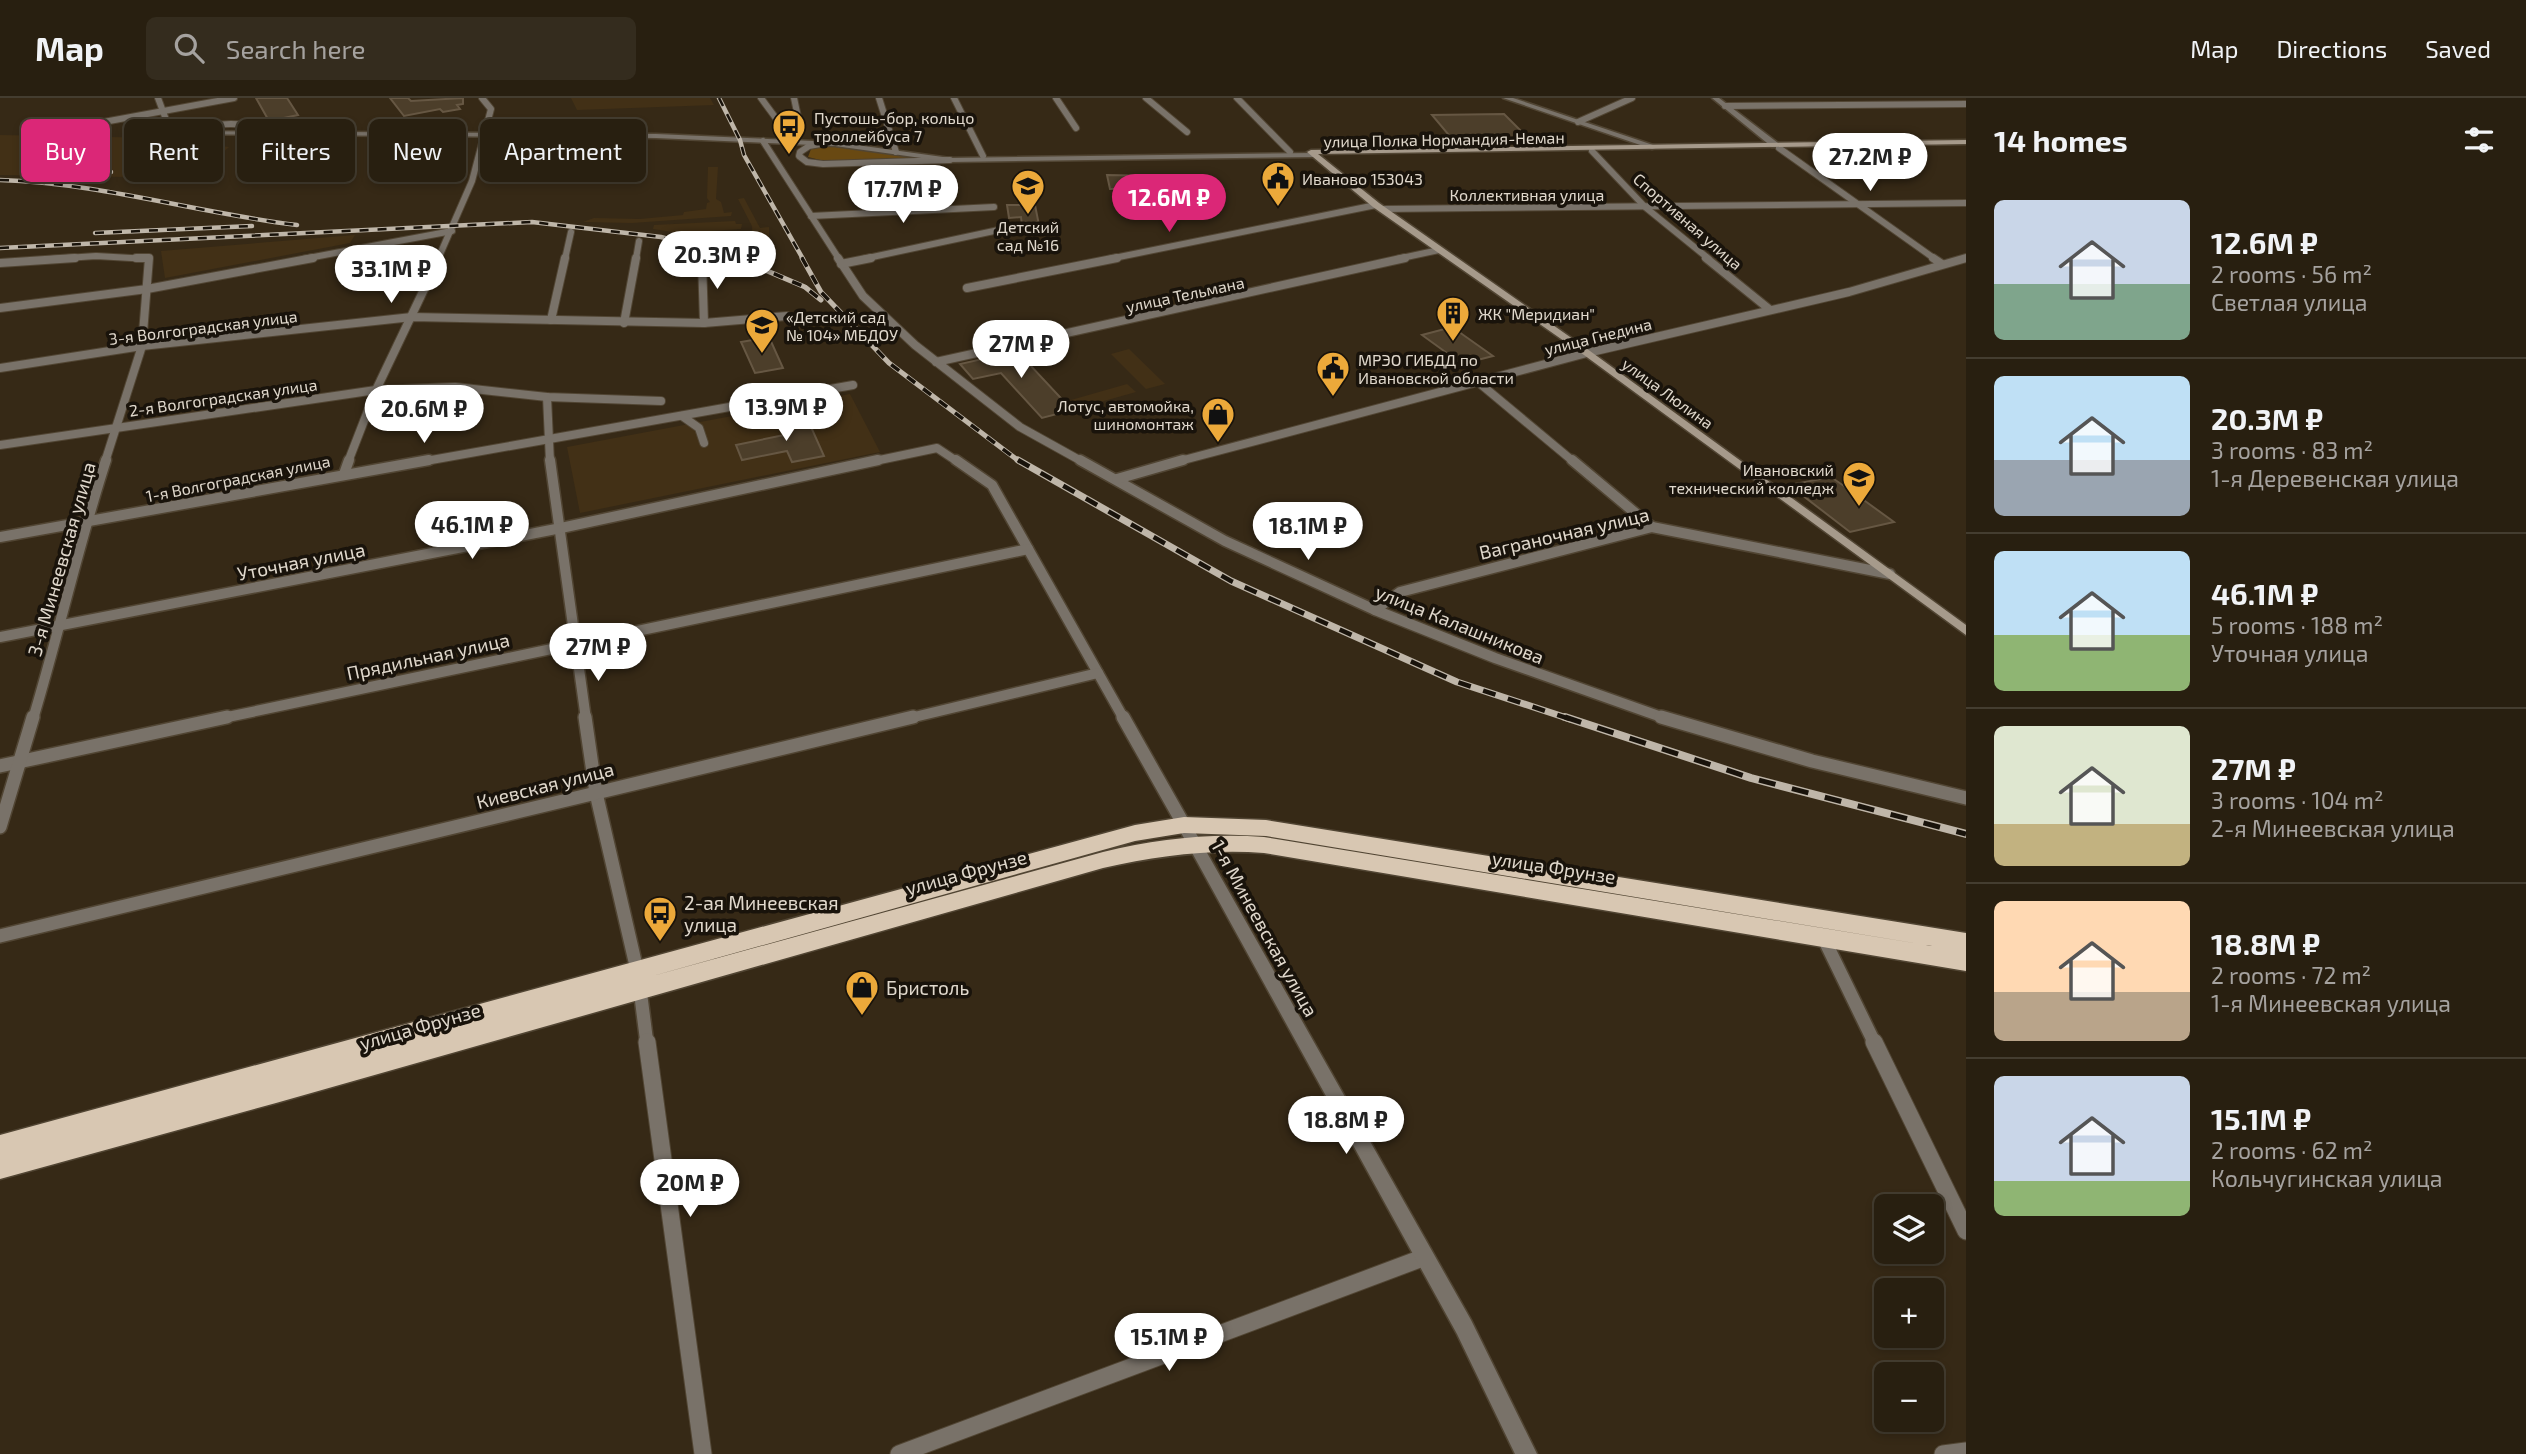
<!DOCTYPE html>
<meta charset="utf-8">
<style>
:root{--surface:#281f10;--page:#342c1e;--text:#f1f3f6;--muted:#a5a29f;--line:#443d30;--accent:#db2777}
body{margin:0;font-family:"Exo 2",sans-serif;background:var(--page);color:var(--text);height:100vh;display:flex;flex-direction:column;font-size:26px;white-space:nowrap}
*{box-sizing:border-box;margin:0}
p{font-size:23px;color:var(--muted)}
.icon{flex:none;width:38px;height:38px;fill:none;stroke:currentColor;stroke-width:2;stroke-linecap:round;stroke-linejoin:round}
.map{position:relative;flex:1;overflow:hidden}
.details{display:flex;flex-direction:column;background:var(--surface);width:560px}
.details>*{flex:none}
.guide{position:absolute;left:21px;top:21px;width:665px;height:63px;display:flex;gap:14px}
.controls{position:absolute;left:1874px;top:1096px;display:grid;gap:14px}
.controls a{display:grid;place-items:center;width:70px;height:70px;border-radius:10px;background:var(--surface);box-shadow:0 4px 10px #0003,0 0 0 2px var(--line);font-size:35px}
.price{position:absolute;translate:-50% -60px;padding:0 16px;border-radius:24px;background:#fff;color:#222;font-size:23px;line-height:46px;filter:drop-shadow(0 2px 4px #0008)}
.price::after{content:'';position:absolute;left:50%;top:42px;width:21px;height:16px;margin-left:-10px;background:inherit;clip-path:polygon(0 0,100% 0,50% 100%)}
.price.on{background:var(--accent);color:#fff}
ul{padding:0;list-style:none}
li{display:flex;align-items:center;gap:21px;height:175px;padding:0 28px}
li+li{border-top:2px solid var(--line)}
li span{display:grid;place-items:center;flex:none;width:196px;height:140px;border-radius:10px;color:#555}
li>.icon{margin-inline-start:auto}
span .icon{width:84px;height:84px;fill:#fffc;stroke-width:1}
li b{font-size:30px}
h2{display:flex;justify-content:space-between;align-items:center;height:84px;padding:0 28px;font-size:30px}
.pill{padding:0 24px;border-radius:10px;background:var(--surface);box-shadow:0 4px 10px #0003,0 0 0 2px var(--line);font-size:24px;line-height:63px}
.pill.on{background:var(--accent);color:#fff}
header{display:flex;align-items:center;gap:42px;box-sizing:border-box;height:98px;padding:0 35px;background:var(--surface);border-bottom:2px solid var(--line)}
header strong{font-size:33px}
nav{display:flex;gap:38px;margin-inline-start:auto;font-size:24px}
.search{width:490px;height:63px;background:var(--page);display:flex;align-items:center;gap:18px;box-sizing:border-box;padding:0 24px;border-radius:10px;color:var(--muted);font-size:26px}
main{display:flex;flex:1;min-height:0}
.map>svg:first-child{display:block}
</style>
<header>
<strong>Map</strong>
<div class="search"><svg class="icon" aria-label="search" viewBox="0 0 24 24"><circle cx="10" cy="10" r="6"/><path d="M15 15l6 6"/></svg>Search here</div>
<nav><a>Map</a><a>Directions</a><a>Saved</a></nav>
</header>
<main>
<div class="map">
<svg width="1966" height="1356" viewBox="0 0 1966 1356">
<rect width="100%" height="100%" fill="#362916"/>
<g fill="#423016">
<polygon points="571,0 710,0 714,7 577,12"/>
<polygon points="0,37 162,40 229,49 194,80 0,77"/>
<polygon points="708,69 718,69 716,101 721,104 724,115 732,114 731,118 632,125 583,124 594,120 640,121 683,117 684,114 706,111 707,105 710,104 707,100"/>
<polygon points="744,100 760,130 769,129 769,145 762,146 762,150 753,151 752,128 738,101"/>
<polygon points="735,123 736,126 742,126 741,131 679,135 653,131 654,127"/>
<polygon points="355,137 350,145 165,180 161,153"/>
<polygon points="1129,251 1165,286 1146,291 1111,256"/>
<polygon points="1127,286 1136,294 1072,312 1064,304"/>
<polygon points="850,296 880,354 580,415 567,349"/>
</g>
<polygon fill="#694912" points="828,48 912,58 913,60 828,64 808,59 811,51"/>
<g fill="#4c3e2a" stroke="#665743" stroke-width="2">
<polygon points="256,0 287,0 298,17 269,23"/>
<polygon points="390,0 408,0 411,3 463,0 463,6 457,7 460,11 443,14 440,11 404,18"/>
<polygon points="1504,16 1528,40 1453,42 1432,17"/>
<polygon points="1107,77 1156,78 1160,90 1110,91"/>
<polygon points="1007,107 1035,107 1039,127 1022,128 1021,119 1009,120"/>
<polygon points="1452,229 1493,258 1462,266 1422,237"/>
<polygon points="769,239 783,270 755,275 741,244"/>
<polygon points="1027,251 1040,264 1029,266 1072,312 1042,320 1001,275 973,281 960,266"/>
<polygon points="807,320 824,358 792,364 787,353 742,362 736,347 784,337 779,326"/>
<polygon points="1831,379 1854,395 1894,424 1850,434 1789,387"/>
</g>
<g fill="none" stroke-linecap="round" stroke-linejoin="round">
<defs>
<g id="minor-far4">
<polyline points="158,0 171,35"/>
<polyline points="761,0 789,38"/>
<polyline points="879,0 896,54"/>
<polyline points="954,0 983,58"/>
<polyline points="1056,0 1076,30"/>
<polyline points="1146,0 1187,34"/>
<polyline points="1237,0 1290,54"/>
<polyline points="1725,8 1966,6"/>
<polyline points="1578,24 1632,0"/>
<polyline points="44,35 234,0"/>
<path d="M199 35 198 32C230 19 262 30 294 36"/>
<polyline points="763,43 839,161"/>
<polyline points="785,43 798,19 794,0"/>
<polyline points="826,45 809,48 800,54 799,58 807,64 823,66 950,62"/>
<polyline points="1779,50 1935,161"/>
<polyline points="1592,53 1645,109 1709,161"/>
<polyline points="1382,111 1966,105"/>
<polyline points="811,118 994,109"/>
<polyline points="51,161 96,158 149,161"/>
<polyline points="303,161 452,133"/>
<polyline points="438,161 472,83 491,11 482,0"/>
<polyline points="565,161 571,134"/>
<polyline points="636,161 639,143"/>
<polyline points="863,161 1008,130"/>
<polyline points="1109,161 1376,107"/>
<polyline points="1397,161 1439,152"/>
<polyline points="1962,161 1966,160"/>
</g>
<g id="minor-far3">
<polyline points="838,160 863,198 915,247 1020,329 1083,364"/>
<polyline points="1706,160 1769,211"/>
<polyline points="1933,160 1942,166"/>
<polyline points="702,162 704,225"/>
<polyline points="0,165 75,160"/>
<polyline points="841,166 871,160"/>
<polyline points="967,190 1117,160"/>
<polyline points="0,210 147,191 313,160"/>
<polyline points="551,222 565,160"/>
<polyline points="624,225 636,160"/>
<polyline points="936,264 1405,160"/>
<polyline points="0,270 142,248 412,219 704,225 787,218"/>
<polyline points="1478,284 1574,364"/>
<polyline points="547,299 550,364"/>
<polyline points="682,318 699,330 704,345"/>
<polyline points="0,347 376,292 455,289 547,299 661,303"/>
<polyline points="105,364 142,248 149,160 136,160"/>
<polyline points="348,364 376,292 439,160"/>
<polyline points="420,364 853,287"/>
<polyline points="870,364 937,350 958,364"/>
<polyline points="1176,364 1587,255 1849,194 1966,160"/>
</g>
<g id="minor-far2">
<polyline points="550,362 586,621"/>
<polyline points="956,362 992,387 1124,621"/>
<polyline points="1080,362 1225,443 1375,512 1495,560 1667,621"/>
<polyline points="1572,362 1652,429"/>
<polyline points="344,376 349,362"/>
<polyline points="1117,381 1183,362"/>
<polyline points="0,439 429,362"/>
<polyline points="1375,512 1400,494 1652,429 1890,476"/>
<polyline points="0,539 561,430 878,362"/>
<path d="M33 621C59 535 78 448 106 362"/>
<polyline points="218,621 1028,451"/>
<polyline points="906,621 1098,575"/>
</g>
<g id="minor-far1">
<polyline points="585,619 596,695 637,872"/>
<polyline points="1123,619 1184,727"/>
<polyline points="1661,619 1812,663 1966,700"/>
<polyline points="0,668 227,619"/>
<polyline points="0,729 33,619"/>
<polyline points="0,838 913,619"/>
<polyline points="1823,839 1875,946"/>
<polyline points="640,891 647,946"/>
</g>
<g id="minor">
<polyline points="647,944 703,1356"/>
<polyline points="1874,944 1966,1133"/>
<polyline points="899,1356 1425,1159"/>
<polyline points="1943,1356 1966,1353"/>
</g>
<g id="tertiary">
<polygon points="1503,0 1513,0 1659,49 1652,51"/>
<polygon points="1712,0 1719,0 1778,45 1778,49 1772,49"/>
<polygon points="171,33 656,36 835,44 950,60 1314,55 1318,57 1314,59 950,64 835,48 656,40 169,36"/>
<polygon points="1184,721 1189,723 1471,1222 1537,1356 1515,1356 1457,1236 1179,731 1177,727 1179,723"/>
</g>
<polygon id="secondary" points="1966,42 1966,46 1318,56 1379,105 1590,253 1966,527 1966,537 1584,257 1373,109 1307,54 1311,52"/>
<path id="trunk" d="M1184 719 1266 722 1966 835V873L1264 755C1209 751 1157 758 1103 770L276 1005 0 1081V1037L1135 727ZM1184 735 1266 738 1932 848 1264 739C1209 735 1157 741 1103 754L649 879 1135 743Z"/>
</defs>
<use href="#minor-far4" stroke="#514533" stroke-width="8"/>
<use href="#minor-far3" stroke="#514533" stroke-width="10"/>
<use href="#minor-far2" stroke="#514533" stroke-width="13"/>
<use href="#minor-far1" stroke="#514533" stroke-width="16"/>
<use href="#minor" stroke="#514533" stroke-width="19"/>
<use href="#tertiary" stroke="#514533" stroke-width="3"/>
<use href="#secondary" stroke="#514533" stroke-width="3"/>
<use href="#trunk" stroke="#514533" stroke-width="3"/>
<use href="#minor-far4" stroke="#797269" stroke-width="6"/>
<use href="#minor-far3" stroke="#797269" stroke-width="8"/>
<use href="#minor-far2" stroke="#797269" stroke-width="10"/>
<use href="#minor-far1" stroke="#797269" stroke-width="13"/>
<use href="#minor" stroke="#797269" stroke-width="17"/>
<use href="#tertiary" fill="#797269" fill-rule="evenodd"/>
<use href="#secondary" fill="#a69a8b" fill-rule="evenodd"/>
<use href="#trunk" fill="#d8c7b2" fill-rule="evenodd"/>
<defs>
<g id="rail-far3">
<polyline points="719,0 740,42 744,57 803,161"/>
<polyline points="37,74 111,74"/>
<path d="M0 82C101 85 197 115 297 127"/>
<polyline points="95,135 252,128"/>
<polyline points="0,150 532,124 661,139 743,161"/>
</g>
<g id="rail-far2">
<polyline points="737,160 805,189 821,202"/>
<polyline points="802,160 821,194 889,265 1020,364"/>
</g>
<polyline id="rail-far1" points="1018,362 1231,483 1457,584 1570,621"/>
<polyline id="rail" points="1565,619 1751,680 1966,736"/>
</defs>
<use href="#rail-far3" stroke="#bfb6a9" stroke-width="4.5"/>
<use href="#rail-far2" stroke="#bfb6a9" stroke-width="5"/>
<use href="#rail-far1" stroke="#bfb6a9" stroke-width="7"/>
<use href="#rail" stroke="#bfb6a9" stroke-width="8"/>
<use href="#rail-far3" stroke="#19130b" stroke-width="2.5" stroke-dasharray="9" stroke-linecap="butt"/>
<use href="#rail-far2" stroke="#19130b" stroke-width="3.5" stroke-dasharray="10" stroke-linecap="butt"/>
<use href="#rail-far1" stroke="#19130b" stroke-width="4.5" stroke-dasharray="13" stroke-linecap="butt"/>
<use href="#rail" stroke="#19130b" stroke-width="5" stroke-dasharray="17" stroke-linecap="butt"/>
</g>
<defs>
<symbol id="bus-pin" viewBox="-11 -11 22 30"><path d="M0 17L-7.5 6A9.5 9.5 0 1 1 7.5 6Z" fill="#eca93a" stroke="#19130b"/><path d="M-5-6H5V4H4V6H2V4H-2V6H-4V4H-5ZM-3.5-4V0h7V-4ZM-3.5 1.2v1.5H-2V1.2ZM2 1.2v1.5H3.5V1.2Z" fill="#111"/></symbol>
<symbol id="civic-pin" viewBox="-11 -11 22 30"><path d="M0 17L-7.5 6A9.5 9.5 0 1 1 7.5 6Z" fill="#eca93a" stroke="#19130b"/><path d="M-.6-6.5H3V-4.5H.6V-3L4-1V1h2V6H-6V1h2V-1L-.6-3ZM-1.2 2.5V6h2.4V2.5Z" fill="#111"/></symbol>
<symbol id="school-pin" viewBox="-11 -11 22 30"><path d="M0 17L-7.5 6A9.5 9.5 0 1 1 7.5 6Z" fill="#eca93a" stroke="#19130b"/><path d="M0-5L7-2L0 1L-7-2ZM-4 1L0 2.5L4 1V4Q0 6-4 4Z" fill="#111"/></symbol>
<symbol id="building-pin" viewBox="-11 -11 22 30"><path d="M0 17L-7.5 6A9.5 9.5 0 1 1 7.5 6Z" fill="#eca93a" stroke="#19130b"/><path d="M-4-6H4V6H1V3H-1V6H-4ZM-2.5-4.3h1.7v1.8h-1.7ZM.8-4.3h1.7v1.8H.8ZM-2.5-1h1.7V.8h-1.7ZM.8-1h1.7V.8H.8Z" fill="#111"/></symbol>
<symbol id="shop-pin" viewBox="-11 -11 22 30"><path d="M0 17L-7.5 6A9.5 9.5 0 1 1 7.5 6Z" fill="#eca93a" stroke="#19130b"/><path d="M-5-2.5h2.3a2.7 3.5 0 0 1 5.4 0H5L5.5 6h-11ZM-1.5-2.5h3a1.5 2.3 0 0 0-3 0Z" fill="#111"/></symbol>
<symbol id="university-pin" viewBox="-11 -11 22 30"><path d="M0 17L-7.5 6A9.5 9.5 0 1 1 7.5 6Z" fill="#eca93a" stroke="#19130b"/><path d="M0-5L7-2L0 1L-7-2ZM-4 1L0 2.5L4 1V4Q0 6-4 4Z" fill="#111"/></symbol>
</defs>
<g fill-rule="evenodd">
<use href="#bus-pin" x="770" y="9" width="38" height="52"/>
<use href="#civic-pin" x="1259" y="61" width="38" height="52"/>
<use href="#school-pin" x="1009" y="69" width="38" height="52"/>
<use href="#building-pin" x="1434" y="196" width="38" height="52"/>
<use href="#school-pin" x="743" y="208" width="38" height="52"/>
<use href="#civic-pin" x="1314" y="251" width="38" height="52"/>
<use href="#shop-pin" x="1199" y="297" width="38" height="52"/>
<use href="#university-pin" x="1840" y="361" width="38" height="52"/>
<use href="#bus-pin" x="641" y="796" width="38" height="52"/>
<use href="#shop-pin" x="843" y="870" width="38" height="52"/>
</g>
<g text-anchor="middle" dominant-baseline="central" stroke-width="7" stroke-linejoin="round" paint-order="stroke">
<g font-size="16" fill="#e0d8cc" stroke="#19130b" text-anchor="start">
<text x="814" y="19">Пустошь-бор, кольцо<tspan x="814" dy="18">троллейбуса 7</tspan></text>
<text x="1302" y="80">Иваново 153043</text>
<text x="1028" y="128" text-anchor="middle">Детский<tspan x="1028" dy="18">сад №16</tspan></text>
<text x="1478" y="215">ЖК "Меридиан"</text>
<text x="786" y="218">«Детский сад<tspan x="786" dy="18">№ 104» МБДОУ</tspan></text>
<text x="1358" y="261">МРЭО ГИБДД по<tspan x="1358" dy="18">Ивановской области</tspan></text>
<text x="1194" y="307" text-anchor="end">Лотус, автомойка,<tspan x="1194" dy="18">шиномонтаж</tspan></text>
<text x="1834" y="371" text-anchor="end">Ивановский<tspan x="1834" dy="18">технический колледж</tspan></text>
</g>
<g font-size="16" fill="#e0d8cc" stroke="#19130b">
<text transform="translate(1444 41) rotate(-1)">улица Полка Нормандия-Неман</text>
<text x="1527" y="96">Коллективная улица</text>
<text transform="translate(1688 123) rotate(41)">Спортивная улица</text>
<text transform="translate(1185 196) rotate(-12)">улица Тельмана</text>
<text transform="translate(203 229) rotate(-7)">3-я Волгоградская улица</text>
<text transform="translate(1598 238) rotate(-14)">улица Гнедина</text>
<text transform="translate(1668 295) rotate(36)">улица Люлина</text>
<text transform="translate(223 299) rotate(-8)">2-я Волгоградская улица</text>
<text transform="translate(238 380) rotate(-11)">1-я Волгоградская улица</text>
</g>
<g font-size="19" fill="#e0d8cc" stroke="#19130b">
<text transform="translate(1564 435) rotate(-13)">Ваграночная улица</text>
<text transform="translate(61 461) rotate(-74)">3-я Минеевская улица</text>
<text transform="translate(301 463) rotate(-11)">Уточная улица</text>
<text transform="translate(1460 526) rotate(22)">улица Калашникова</text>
<text transform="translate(428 558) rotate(-12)">Прядильная улица</text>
<text transform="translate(545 687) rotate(-14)">Киевская улица</text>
<text transform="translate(1554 769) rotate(9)">улица Фрунзе</text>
<text transform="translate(966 774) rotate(-15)">улица Фрунзе</text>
<text transform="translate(1265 830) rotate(61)">1-я Минеевская улица</text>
<text transform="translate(420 928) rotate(-16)">улица Фрунзе</text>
</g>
<g font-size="19" fill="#e0d8cc" stroke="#19130b" text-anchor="start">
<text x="684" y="804">2-ая Минеевская<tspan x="684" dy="22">улица</tspan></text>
<text x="886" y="889">Бристоль</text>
</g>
</g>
</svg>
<div class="controls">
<a><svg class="icon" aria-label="layers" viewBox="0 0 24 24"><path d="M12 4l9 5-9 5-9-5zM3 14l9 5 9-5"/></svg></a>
<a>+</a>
<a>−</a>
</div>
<b class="price" style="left:1870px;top:95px">27.2M ₽</b>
<b class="price" style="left:903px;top:127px">17.7M ₽</b>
<b class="price on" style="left:1169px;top:136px">12.6M ₽</b>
<b class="price" style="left:717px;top:193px">20.3M ₽</b>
<b class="price" style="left:391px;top:207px">33.1M ₽</b>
<b class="price" style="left:1021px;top:282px">27M ₽</b>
<b class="price" style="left:786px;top:345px">13.9M ₽</b>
<b class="price" style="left:424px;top:347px">20.6M ₽</b>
<b class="price" style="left:472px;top:463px">46.1M ₽</b>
<b class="price" style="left:1308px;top:464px">18.1M ₽</b>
<b class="price" style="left:598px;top:585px">27M ₽</b>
<b class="price" style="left:1346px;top:1058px">18.8M ₽</b>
<b class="price" style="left:690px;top:1121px">20M ₽</b>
<b class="price" style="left:1169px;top:1275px">15.1M ₽</b>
<div class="guide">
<a class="pill on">Buy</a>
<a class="pill">Rent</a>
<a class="pill">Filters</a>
<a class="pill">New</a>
<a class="pill">Apartment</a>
</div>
</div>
<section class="details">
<h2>14 homes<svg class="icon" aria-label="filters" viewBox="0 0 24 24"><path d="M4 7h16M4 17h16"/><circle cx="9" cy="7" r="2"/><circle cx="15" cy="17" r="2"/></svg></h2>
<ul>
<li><span style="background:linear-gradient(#c9d6e8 60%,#7fa58c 0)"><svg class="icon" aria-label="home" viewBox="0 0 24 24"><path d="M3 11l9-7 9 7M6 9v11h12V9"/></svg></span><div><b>12.6M ₽</b><p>2 rooms · 56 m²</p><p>Светлая улица</p></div></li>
<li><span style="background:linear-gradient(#bfe0f5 60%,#9aa5b1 0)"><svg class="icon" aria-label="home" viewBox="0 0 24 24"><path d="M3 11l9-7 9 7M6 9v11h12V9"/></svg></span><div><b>20.3M ₽</b><p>3 rooms · 83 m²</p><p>1-я Деревенская улица</p></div></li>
<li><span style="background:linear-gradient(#bfe0f5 60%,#8fb573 0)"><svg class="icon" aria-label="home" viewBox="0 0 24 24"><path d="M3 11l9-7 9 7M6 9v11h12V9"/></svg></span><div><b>46.1M ₽</b><p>5 rooms · 188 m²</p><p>Уточная улица</p></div></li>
<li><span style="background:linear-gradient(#dfe7d0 70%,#c2b280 0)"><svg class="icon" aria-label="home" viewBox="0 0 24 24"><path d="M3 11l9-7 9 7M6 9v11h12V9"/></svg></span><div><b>27M ₽</b><p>3 rooms · 104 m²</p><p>2-я Минеевская улица</p></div></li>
<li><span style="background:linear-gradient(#ffd9b3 65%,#b9a48a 0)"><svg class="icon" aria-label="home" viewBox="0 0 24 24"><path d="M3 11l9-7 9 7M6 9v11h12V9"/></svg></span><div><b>18.8M ₽</b><p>2 rooms · 72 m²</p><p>1-я Минеевская улица</p></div></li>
<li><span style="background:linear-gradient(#c9d6e8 75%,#8fb573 0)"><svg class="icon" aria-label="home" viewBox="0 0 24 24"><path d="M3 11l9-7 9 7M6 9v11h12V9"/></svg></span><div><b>15.1M ₽</b><p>2 rooms · 62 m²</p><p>Кольчугинская улица</p></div></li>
</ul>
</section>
</main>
